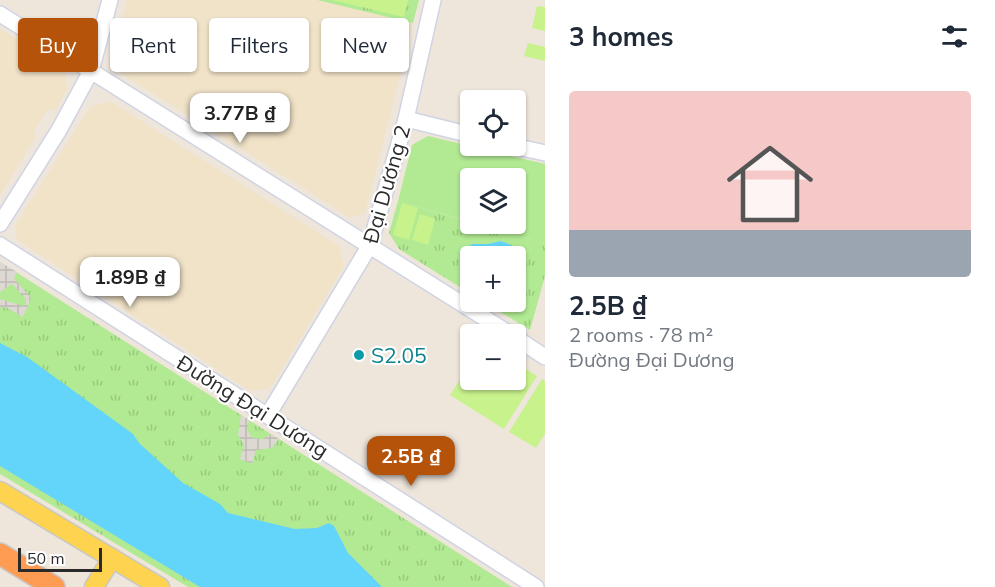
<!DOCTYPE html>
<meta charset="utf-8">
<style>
:root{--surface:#fff;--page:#f2f2f3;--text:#1f2937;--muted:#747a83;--accent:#b45309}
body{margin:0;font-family:Mulish,sans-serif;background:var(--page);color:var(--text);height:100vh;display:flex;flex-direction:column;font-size:22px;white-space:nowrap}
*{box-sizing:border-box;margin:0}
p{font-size:20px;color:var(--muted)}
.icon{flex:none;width:33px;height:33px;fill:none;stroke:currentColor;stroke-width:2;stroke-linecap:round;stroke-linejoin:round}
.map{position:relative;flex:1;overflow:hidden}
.drawer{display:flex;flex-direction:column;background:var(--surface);width:450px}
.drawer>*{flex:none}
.guide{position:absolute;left:18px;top:18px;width:436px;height:54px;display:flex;gap:12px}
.buttons{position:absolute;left:460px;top:90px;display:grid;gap:12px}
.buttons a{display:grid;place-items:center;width:66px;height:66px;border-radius:6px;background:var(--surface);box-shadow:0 2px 4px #0004;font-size:30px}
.scale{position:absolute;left:18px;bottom:15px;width:84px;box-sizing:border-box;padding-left:6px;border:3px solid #2a2a2a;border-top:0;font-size:16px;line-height:21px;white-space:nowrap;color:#2a2a2a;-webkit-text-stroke:4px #fff;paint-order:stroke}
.price{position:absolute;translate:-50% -51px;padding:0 14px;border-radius:12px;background:#fff;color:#222;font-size:20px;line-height:39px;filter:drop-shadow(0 2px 3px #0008)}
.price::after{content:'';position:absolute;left:50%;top:36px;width:18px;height:14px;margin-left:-9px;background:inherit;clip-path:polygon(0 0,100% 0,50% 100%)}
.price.current{background:var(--accent);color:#fff}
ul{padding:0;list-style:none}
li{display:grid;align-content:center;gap:12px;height:318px;padding:0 24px}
li span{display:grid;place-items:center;height:186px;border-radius:6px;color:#555}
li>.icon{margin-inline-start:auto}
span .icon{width:108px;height:108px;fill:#fffc;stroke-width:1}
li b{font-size:26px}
h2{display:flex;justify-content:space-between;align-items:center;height:72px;padding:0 24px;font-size:26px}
.pill{padding:0 21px;border-radius:6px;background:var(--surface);box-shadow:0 2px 4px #0004;font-size:21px;line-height:54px}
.pill.current{background:var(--accent);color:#fff}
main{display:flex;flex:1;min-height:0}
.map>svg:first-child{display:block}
</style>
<main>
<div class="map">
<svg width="545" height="587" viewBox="0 0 545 587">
<defs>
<pattern id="park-tufts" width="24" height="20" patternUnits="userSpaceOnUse" patternTransform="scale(1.5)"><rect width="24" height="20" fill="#b1ea92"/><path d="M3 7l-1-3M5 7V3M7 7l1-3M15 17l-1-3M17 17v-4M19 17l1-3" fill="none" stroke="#98c97e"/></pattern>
<pattern id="plaza-grid" width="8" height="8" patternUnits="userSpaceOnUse" patternTransform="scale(1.5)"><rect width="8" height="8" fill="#ddd8d2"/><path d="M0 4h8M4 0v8" fill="none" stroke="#bebab4"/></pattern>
</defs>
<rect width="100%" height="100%" fill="#eee5db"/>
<g fill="#f1e3c8">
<polygon points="127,0 317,0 413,23 365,213 351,218 119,72 113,57"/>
<polygon points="0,29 63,68 68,88 56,109 47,110 34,131 35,138 0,195"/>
<polygon points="110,101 339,246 344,266 270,388 250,391 17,240 15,226 90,107"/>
</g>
<polygon fill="#b1ea92" points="428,136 545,164 545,244 475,224 516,224 516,178 471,178 471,222 398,201 412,145"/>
<g fill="url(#park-tufts)">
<polygon points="317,0 419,0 413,23"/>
<polygon points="398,201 545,244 545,276 530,330 484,302 516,302 516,256 471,256 471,294 399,249 389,233"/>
<polygon points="0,262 512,587 188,587 0,474"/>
</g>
<g fill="#c8f28c">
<polygon points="332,0 408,0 404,17"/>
<polygon points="537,6 545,7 545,31 532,28"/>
<polygon points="528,43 545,47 545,61 524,56"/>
<polygon points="402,203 418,208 409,240 393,235"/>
<polygon points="420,214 435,219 428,245 412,240"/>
<polygon points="471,363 471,380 516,380 516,363 537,376 504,429 450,395"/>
<polygon points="542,379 545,381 545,434 536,448 509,432"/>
</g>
<g fill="url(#plaza-grid)">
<polygon points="0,262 17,272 14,278 31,298 23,317 7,308 0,307 0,299 24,306 26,303 26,299 12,284 0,292"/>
<polygon points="241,415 249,420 247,429 252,438 263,439 271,434 279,439 272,448 256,450 252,464 240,459 244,445 238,435"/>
</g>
<g fill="#63d4fa">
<path d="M500 241C520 246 512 252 518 266 523 277 528 283 516 291V256H471V266L465 260V251L472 244H488Z"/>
<polygon points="0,343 27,357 133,434 139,443 183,483 220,504 228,513 295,529 317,528 329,523 334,526 348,553 382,587 200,587 0,466"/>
</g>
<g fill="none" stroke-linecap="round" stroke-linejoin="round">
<defs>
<g id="minor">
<polyline points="0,14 510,334"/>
<polyline points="406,119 471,135"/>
<polyline points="513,146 545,153"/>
<polyline points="0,224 59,130 91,71 110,0"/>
<polyline points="0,245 536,587"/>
<polyline points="516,338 545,357"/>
<polyline points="268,415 370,245 406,119 433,0"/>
</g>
<g id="major">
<polyline points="0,491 160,587"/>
<polyline points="94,587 112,558"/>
</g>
<polyline id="highway" points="0,554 54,587"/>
</defs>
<use href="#minor" stroke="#d0d4e4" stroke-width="18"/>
<use href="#major" stroke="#c8c8c8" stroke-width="21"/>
<use href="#highway" stroke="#c8c8c8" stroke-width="24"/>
<use href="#minor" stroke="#fff" stroke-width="15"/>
<use href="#major" stroke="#fed350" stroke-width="18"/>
<use href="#highway" stroke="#ff9c54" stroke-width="21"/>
</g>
<circle fill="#0f9aa8" stroke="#fff" stroke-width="2" cx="359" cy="355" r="6"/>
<g text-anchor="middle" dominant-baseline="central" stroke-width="4.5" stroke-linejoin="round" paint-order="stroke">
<g font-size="21" fill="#2a2a2a" stroke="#fff">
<text transform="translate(386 184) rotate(-74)">Đại Dương 2</text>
<text transform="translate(253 406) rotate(32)">Đường Đại Dương</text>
</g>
<g font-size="21" fill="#0d838f" stroke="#fff" text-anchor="start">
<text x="371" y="355">S2.05</text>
</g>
</g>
</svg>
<div class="buttons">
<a><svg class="icon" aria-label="locate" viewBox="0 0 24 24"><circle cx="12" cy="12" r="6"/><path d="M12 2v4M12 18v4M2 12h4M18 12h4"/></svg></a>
<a><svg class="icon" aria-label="layers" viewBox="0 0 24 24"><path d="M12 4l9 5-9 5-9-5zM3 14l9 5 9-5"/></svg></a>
<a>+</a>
<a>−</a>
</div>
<div class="scale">50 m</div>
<b class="price" style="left:240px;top:144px">3.77B ₫</b>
<b class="price" style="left:130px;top:308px">1.89B ₫</b>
<b class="price current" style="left:411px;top:487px">2.5B ₫</b>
<div class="guide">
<a class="pill current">Buy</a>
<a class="pill">Rent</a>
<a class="pill">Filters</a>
<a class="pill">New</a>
</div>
</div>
<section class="drawer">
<h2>3 homes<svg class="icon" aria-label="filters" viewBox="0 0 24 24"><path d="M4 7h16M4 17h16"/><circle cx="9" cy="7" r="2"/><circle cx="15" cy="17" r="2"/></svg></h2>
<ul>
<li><span style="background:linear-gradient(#f6c9c9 75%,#9aa5b1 0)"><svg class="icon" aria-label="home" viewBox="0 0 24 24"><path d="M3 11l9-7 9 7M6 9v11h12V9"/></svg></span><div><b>2.5B ₫</b><p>2 rooms · 78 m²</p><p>Đường Đại Dương</p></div></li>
</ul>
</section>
</main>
